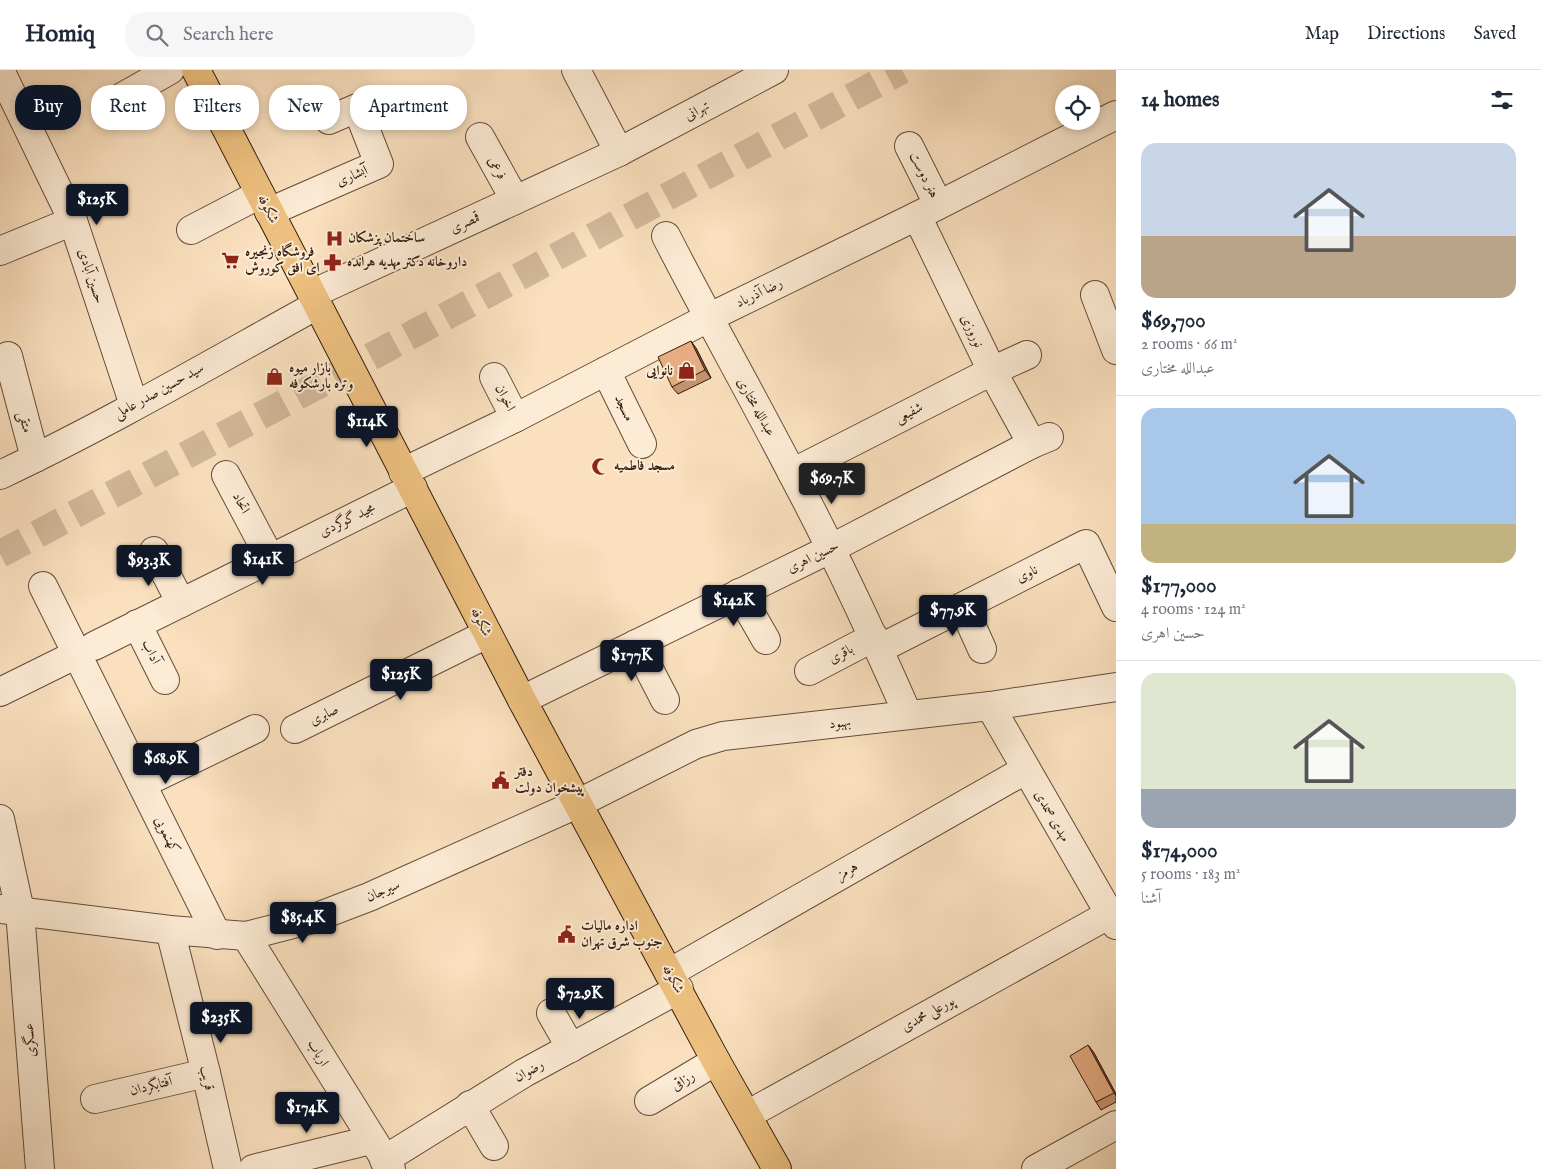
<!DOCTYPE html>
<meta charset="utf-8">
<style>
:root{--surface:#fff;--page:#f6f6f7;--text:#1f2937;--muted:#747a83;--line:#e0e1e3;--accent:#111827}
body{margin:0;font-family:"IM FELL English",Amiri,serif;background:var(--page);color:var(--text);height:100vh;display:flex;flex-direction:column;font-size:19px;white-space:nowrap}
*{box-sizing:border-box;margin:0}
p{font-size:16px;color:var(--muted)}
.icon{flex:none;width:28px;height:28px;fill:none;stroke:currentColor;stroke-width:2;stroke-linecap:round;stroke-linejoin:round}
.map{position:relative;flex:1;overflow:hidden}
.sheet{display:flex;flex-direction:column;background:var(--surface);width:425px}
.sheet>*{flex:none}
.top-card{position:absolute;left:15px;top:15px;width:475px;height:45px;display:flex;gap:10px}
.fabs{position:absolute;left:1055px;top:15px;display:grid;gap:10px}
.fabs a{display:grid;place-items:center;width:45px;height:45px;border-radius:50%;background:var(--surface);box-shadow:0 2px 8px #0003;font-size:25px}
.price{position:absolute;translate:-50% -42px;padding:0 11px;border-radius:5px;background:var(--accent);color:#fff;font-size:16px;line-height:32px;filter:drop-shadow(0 1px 2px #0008)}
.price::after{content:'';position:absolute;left:50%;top:30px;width:15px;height:11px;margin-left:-8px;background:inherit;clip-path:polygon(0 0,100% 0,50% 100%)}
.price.on{background:#222;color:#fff}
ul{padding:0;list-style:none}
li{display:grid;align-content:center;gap:10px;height:265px;padding:0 25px}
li+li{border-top:1px solid var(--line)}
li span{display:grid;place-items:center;height:155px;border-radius:15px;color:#555}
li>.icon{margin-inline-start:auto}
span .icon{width:90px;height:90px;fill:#fffc;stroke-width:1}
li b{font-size:21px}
h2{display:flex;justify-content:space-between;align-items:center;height:60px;padding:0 25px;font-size:21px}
.tag{padding:0 18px;border-radius:20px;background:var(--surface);box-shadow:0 2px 8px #0003;font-size:18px;line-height:45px}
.tag.on{background:var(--accent);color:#fff}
header{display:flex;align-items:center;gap:30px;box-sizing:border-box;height:70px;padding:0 25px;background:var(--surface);border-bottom:1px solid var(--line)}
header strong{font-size:24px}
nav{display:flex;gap:28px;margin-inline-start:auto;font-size:18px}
.search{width:350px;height:45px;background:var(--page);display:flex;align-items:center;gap:12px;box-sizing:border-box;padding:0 18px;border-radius:20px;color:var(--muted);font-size:19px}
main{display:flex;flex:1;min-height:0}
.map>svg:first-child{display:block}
</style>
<header>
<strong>Homiq</strong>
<div class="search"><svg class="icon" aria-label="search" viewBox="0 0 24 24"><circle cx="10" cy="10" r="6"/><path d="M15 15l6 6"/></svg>Search here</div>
<nav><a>Map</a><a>Directions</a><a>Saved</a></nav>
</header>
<main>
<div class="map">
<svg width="1116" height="1099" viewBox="0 0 1116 1099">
<rect width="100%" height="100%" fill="#fae0be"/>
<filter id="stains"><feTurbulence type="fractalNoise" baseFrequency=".004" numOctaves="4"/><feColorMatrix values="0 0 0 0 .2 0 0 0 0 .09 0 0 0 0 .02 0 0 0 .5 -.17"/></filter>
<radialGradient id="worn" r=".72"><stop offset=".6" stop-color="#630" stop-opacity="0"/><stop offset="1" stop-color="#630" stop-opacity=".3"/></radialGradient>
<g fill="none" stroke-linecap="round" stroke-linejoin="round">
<polyline stroke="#d2b99b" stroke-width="28" stroke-dasharray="28 14" stroke-linecap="butt" points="0,484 339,304 902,0"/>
<defs>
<g id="minor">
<polyline points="0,0 73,151 134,335"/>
<polyline points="576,0 619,82"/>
<polyline points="115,31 170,0"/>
<polyline points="480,67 515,130"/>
<polyline points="909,76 938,134"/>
<polyline points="269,142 379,94 357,38 329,50"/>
<polyline points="917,146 992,301 1032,374"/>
<polyline points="191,160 260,124"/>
<path d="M666 166C707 246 751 324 792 403 834 482 872 563 908 645"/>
<polyline points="0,181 73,151"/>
<polyline points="312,224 619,82 774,0"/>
<polyline points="1095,225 1116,280"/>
<polyline points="8,286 35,388"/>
<polyline points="606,301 642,374"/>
<polyline points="494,307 515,348"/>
<polyline points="403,402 515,348 708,248 917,146 1116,45"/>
<polyline points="792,403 992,301 1027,285"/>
<path d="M0 405C108 354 212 293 317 235"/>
<polyline points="226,405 270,488"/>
<polyline points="154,481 181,533"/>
<polyline points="43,516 217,865"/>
<polyline points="739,523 766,570"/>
<polyline points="963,537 982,579"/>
<polyline points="137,554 165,610"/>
<polyline points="636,574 665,630"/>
<polyline points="94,576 413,418"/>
<polyline points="879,579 1086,474 1116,537"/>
<polyline points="809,601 874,567"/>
<polyline points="0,622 77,584"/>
<polyline points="522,630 830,479 1032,374 1049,367"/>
<polyline points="990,636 1116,855"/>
<polyline points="295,659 487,564"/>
<polyline points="142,714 255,659"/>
<polyline points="0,749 20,841 40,1099"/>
<polyline points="0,839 170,860 246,866 309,850 369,827 577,734 696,674 723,666 990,636 1116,617"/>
<polyline points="170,860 206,1003 228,1099"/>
<polyline points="246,866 391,1099"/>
<polyline points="669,903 1025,700"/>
<polyline points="551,943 571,978"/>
<polyline points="95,1029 206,1003"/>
<polyline points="649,1031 716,991"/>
<polyline points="470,1035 494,1076"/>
<polyline points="747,1045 1110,844"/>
<polyline points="384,1090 524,1003 679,919"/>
<polyline points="253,1099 371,1070"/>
<polyline points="1036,1099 1116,1055"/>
</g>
<polyline id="major" points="196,0 522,630 716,991 777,1099"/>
</defs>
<use href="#minor" stroke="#644c39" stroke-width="30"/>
<use href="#major" stroke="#321b0d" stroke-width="30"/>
<use href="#minor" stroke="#fcebd5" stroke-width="28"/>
<use href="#major" stroke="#edc07f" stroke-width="28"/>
</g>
<g fill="#c69471" stroke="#321b0d">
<polygon points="696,278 711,308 678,324 672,317"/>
<polygon points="1088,975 1094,983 1116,1024 1116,1032 1101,1040 1096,1032"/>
</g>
<g fill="#a1785c" stroke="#321b0d">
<polygon points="691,271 696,278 711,308 705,300"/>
<polygon points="1088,975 1094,983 1116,1024 1116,1026"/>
</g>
<g fill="#e6ac83" stroke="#321b0d">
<polygon points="691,271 705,300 672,317 658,287"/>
<polygon points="1088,975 1114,1023 1096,1032 1070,986"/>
</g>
<defs>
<symbol id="hospital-bare" viewBox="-9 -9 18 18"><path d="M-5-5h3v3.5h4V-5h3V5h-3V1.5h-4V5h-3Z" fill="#8f2418" stroke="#fcebd5" stroke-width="2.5" paint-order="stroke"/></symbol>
<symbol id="supermarket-bare" viewBox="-9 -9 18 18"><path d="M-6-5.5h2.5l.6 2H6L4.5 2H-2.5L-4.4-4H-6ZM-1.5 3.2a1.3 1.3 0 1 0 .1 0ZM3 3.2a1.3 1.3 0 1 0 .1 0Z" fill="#8f2418" stroke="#fcebd5" stroke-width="2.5" paint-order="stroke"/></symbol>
<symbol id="pharmacy-bare" viewBox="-9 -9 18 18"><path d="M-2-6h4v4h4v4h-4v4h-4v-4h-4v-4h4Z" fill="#8f2418" stroke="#fcebd5" stroke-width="2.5" paint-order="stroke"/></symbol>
<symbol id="shop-bare" viewBox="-9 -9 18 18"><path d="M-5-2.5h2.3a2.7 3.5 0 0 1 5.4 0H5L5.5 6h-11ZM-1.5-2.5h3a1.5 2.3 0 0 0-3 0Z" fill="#8f2418" stroke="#fcebd5" stroke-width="2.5" paint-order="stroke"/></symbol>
<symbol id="mosque-bare" viewBox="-9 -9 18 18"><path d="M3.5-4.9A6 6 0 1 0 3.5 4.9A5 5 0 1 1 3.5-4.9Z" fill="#8f2418" stroke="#fcebd5" stroke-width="2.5" paint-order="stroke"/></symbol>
<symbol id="civic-bare" viewBox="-9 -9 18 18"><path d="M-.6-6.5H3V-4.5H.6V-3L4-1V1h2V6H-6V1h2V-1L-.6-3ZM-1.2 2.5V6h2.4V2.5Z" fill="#8f2418" stroke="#fcebd5" stroke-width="2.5" paint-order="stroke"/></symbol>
</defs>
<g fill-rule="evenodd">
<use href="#hospital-bare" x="322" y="156" width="25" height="25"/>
<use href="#supermarket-bare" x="218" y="178" width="25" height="25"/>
<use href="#pharmacy-bare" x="320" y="180" width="25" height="25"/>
<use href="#shop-bare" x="674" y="288" width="25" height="25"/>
<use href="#shop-bare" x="262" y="294" width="25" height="25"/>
<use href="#mosque-bare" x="588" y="384" width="25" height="25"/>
<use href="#civic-bare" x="488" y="698" width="25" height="25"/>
<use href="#civic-bare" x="554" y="852" width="25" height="25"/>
</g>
<g text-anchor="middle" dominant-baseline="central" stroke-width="4" stroke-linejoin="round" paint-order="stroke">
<g font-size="14" fill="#321b0d" stroke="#fcebd5">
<text transform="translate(697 41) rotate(-28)">تهرانی</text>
<text transform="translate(497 98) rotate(61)">فرعی</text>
<text transform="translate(924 105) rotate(63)">هنر دوست</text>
<text transform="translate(352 106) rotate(-23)">آبشاری</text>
<text transform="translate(268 139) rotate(63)">شکوفه</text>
<text transform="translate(465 153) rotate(-25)">قمصری</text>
<text transform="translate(91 206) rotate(72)">حسین آبادی</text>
<text transform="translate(759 223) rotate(-26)">رضا آذرباد</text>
<text transform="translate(972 261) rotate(64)">نوروزی</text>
<text transform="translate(159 321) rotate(-29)">سید حسین صدر عاملی</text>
<text transform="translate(505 328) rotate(63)">اخوان</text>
<text transform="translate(756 337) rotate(61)">عبدالله مختاری</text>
<text transform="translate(624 338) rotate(64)">مسجد</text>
<text transform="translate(909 343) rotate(-27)">شفیعی</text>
<text transform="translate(25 352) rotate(75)">متقی</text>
<text transform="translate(241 433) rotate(62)">اتحاد</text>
<text transform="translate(347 450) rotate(-26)">مجید گوگردی</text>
<text transform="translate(813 487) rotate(-26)">حسین اهری</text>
<text transform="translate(1027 504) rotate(-27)">ناوی</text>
<text transform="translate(481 552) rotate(63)">شکوفه</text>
<text transform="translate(151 582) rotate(64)">آداب</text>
<text transform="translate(841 584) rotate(-28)">باقری</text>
<text transform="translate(324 645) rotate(-26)">صابری</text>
<text transform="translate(840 653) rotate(-7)">بهبود</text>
<text transform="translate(1052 746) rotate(60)">مهدی صمدی</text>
<text transform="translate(167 765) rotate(63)">کهنمویی</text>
<text transform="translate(847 801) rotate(-30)">هرمز</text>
<text transform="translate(383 821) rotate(-24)">سیرجان</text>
<text transform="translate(673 909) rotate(61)">شکوفه</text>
<text transform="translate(928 944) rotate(-29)">پورعلی محمدی</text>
<text transform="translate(30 970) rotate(-94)">عسگری</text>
<text transform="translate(318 983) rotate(59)">ارباب</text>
<text transform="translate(529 1001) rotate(-29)">رضوان</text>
<text transform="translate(207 1008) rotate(77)">قریب</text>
<text transform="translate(683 1011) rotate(-31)">رزاقی</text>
<text transform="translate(151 1016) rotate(-14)">آفتابگردان</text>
</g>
<g font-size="14" font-weight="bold" fill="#321b0d" stroke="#fcebd5" text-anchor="start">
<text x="348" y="168">ساختمان پزشکان</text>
<text x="245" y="182">فروشگاه زنجیره<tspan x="245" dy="16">ای افق کوروش</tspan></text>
<text x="347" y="192">داروخانه دکتر مهدیه هرانده</text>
<text x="289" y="298">بازار میوه<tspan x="289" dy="16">وتره بارشکوفه</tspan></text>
<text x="673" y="301" text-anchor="end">نانوایی</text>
<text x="614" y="396">مسجد فاطمیه</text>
<text x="515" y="702">دفتر<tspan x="515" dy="16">پیشخوان دولت</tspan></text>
<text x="581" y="856">اداره مالیات<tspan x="581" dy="16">جنوب شرق تهران</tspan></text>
</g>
</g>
<rect width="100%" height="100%" filter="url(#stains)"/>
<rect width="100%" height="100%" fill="url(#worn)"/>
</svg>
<div class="fabs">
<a><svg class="icon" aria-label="locate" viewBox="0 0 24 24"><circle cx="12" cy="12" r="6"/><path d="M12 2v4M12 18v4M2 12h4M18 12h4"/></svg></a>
</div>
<b class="price" style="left:97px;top:156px">$125K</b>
<b class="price" style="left:367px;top:378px">$114K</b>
<b class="price on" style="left:832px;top:435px">$69.7K</b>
<b class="price" style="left:263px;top:516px">$141K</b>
<b class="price" style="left:149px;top:517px">$93.3K</b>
<b class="price" style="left:734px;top:557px">$142K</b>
<b class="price" style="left:953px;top:567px">$77.9K</b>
<b class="price" style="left:632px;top:612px">$177K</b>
<b class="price" style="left:401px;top:631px">$125K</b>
<b class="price" style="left:166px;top:715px">$68.9K</b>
<b class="price" style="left:303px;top:874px">$85.4K</b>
<b class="price" style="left:580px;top:950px">$72.9K</b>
<b class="price" style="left:221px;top:974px">$235K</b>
<b class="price" style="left:307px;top:1064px">$174K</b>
<div class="top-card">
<a class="tag on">Buy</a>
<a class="tag">Rent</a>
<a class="tag">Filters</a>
<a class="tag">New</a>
<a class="tag">Apartment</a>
</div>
</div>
<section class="sheet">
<h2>14 homes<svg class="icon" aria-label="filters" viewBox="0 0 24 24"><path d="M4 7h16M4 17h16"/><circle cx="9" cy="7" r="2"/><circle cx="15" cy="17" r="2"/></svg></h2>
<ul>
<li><span style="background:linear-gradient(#c9d6e8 60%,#b9a48a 0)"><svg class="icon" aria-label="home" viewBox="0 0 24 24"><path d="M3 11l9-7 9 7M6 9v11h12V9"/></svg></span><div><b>$69,700</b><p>2 rooms · 66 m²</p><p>عبدالله مختاری</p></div></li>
<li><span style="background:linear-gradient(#a9c7e8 75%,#c2b280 0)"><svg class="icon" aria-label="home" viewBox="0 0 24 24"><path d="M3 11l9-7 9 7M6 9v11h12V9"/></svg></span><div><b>$177,000</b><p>4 rooms · 124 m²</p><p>حسین اهری</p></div></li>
<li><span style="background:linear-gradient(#dfe7d0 75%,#9aa5b1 0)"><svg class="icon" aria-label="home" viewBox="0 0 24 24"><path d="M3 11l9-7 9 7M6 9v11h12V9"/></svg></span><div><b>$174,000</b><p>5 rooms · 183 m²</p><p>آشنا</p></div></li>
</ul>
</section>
</main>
